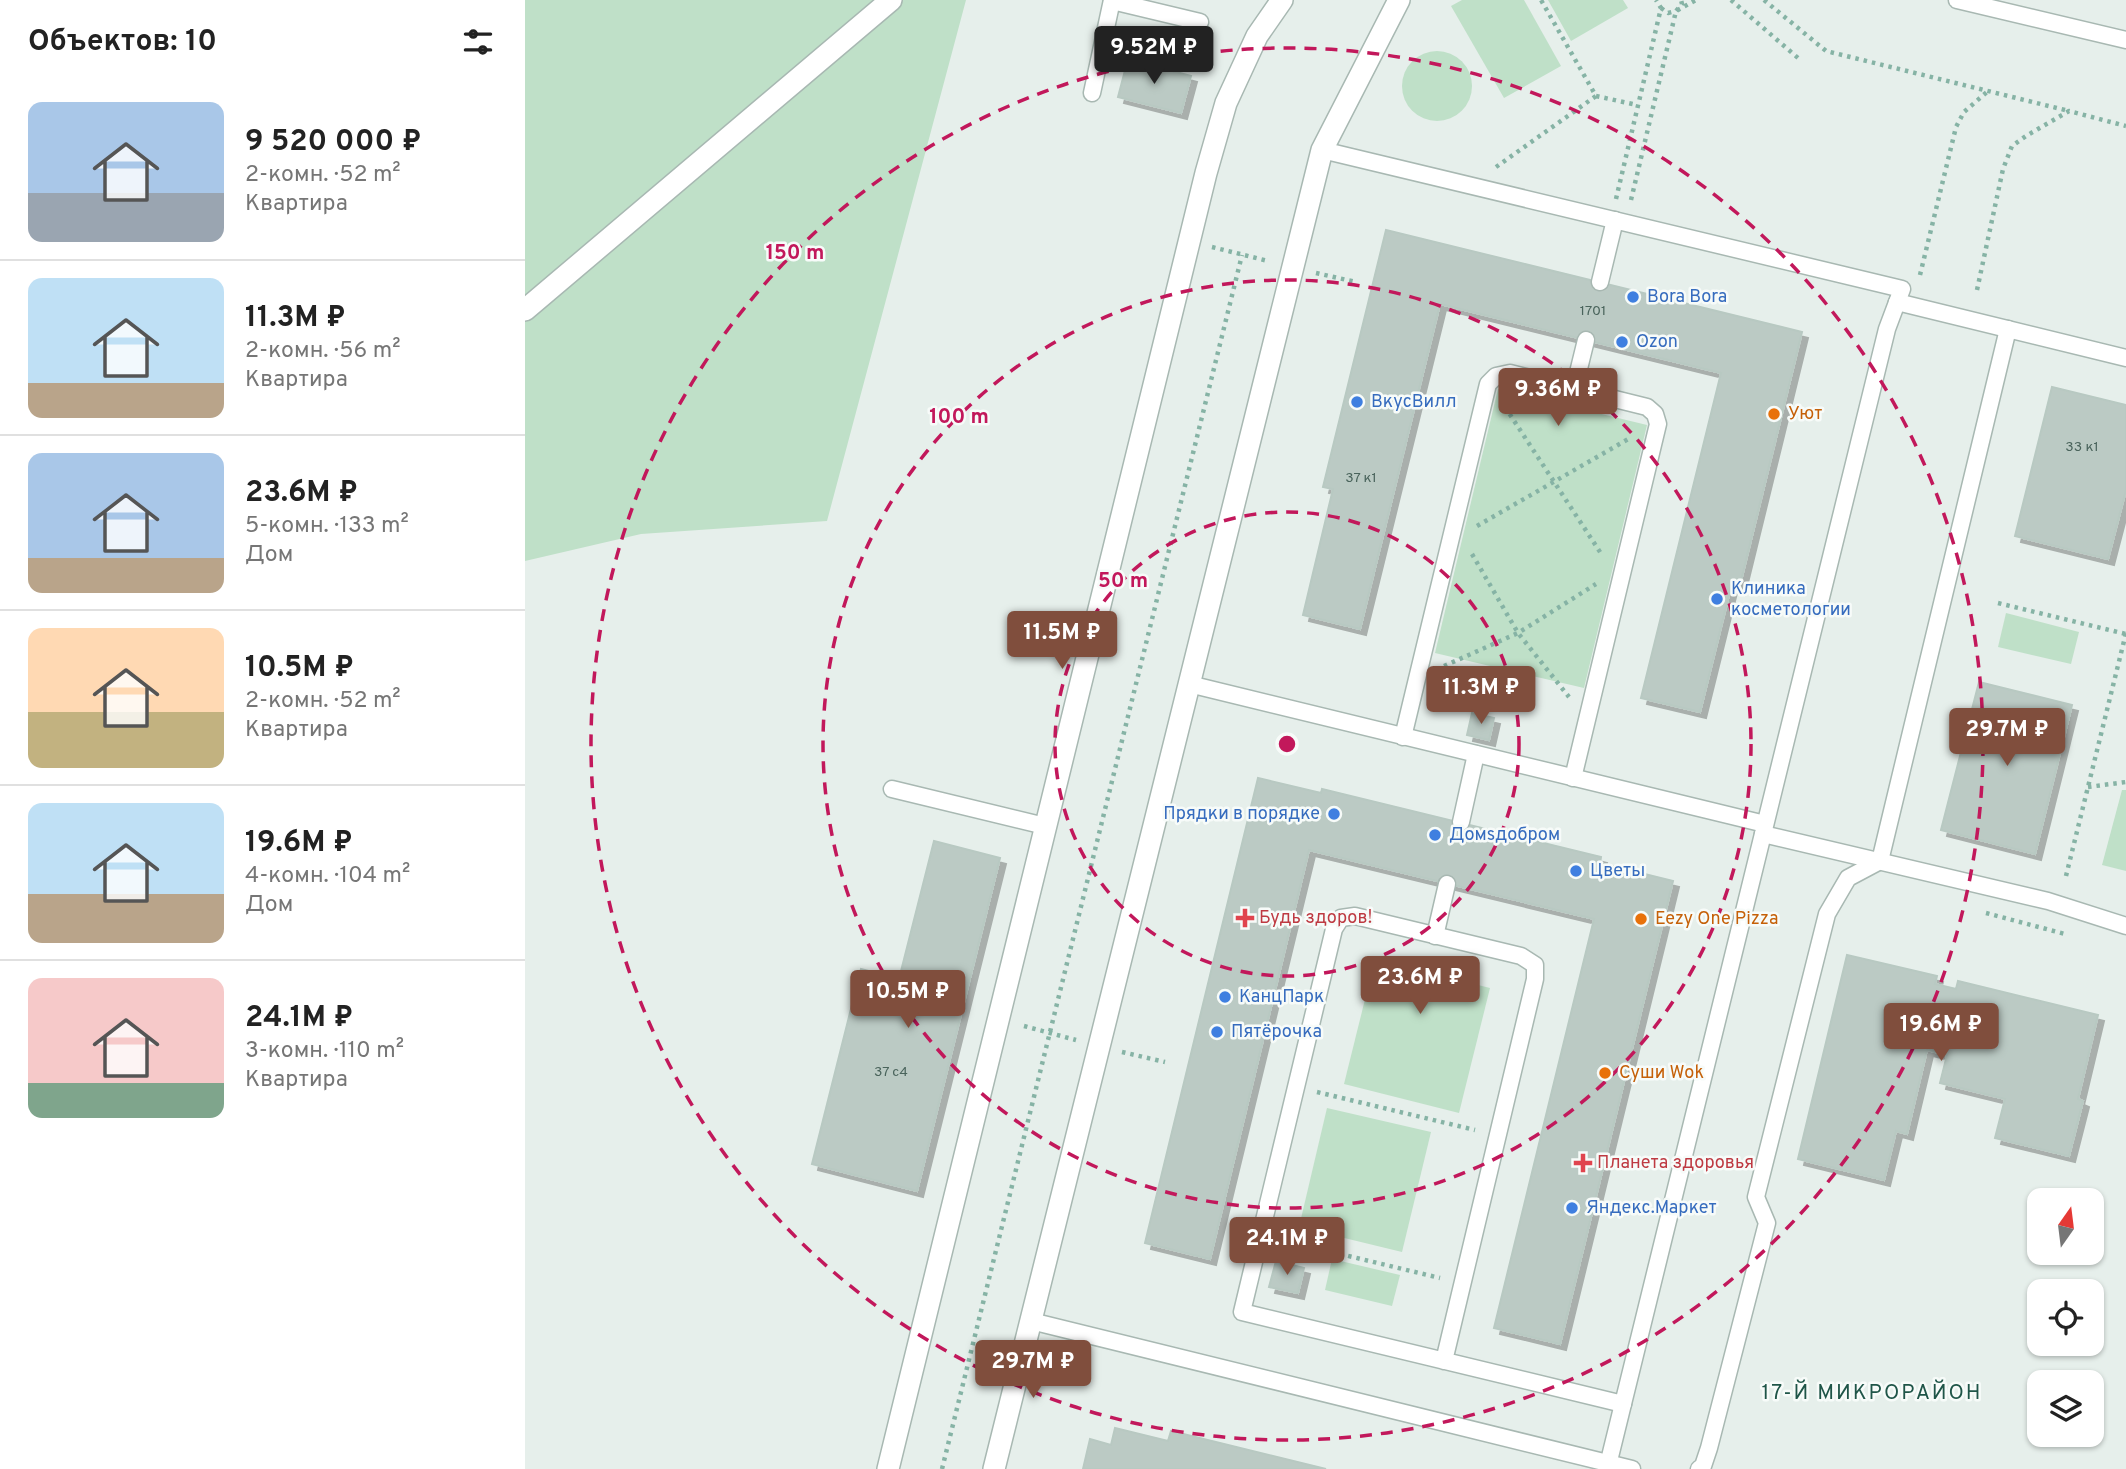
<!DOCTYPE html>
<html lang="ru">
<meta charset="utf-8">
<style>
:root{--surface:#fff;--page:#f6f6f6;--text:#222;--muted:#767676;--line:#e0e0e0;--accent:#804e3d}
body{margin:0;font-family:Overpass,sans-serif;background:var(--page);color:var(--text);height:100vh;display:flex;flex-direction:column;font-size:26px;white-space:nowrap}
*{box-sizing:border-box;margin:0}
p{font-size:23px;color:var(--muted)}
.icon{flex:none;width:38px;height:38px;fill:none;stroke:currentColor;stroke-width:2;stroke-linecap:round;stroke-linejoin:round}
.map{position:relative;flex:1;overflow:hidden}
.side{display:flex;flex-direction:column;background:var(--surface);width:525px}
.side>*{flex:none}
.needle{width:46px;rotate:14deg}
.buttons{position:absolute;left:1502px;top:1188px;display:grid;gap:14px}
.buttons a{display:grid;place-items:center;width:77px;height:77px;border-radius:14px;background:var(--surface);box-shadow:0 2px 5px #0004;font-size:35px}
.price{position:absolute;translate:-50% -60px;padding:0 16px;border-radius:7px;background:var(--accent);color:#fff;font-size:23px;line-height:46px;filter:drop-shadow(0 2px 4px #0008)}
.price::after{content:'';position:absolute;left:50%;top:42px;width:21px;height:16px;margin-left:-10px;background:inherit;clip-path:polygon(0 0,100% 0,50% 100%)}
.price.on{background:#222;color:#fff}
ul{padding:0;list-style:none}
li{display:flex;align-items:center;gap:21px;height:175px;padding:0 28px}
li+li{border-top:2px solid var(--line)}
li span{display:grid;place-items:center;flex:none;width:196px;height:140px;border-radius:14px;color:#555}
li>.icon{margin-inline-start:auto}
span .icon{width:84px;height:84px;fill:#fffc;stroke-width:1}
li b{font-size:30px}
h2{display:flex;justify-content:space-between;align-items:center;height:84px;padding:0 28px;font-size:30px}
main{display:flex;flex:1;min-height:0}
.map>svg:first-child{display:block}
</style>
<main>
<section class="side">
<h2>Объектов: 10<svg class="icon" aria-label="filters" viewBox="0 0 24 24"><path d="M4 7h16M4 17h16"/><circle cx="9" cy="7" r="2"/><circle cx="15" cy="17" r="2"/></svg></h2>
<ul>
<li><span style="background:linear-gradient(#a9c7e8 65%,#9aa5b1 0)"><svg class="icon" aria-label="home" viewBox="0 0 24 24"><path d="M3 11l9-7 9 7M6 9v11h12V9"/></svg></span><div><b>9 520 000 ₽</b><p>2-комн. · 52 m²</p><p>Квартира</p></div></li>
<li><span style="background:linear-gradient(#bfe0f5 75%,#b9a48a 0)"><svg class="icon" aria-label="home" viewBox="0 0 24 24"><path d="M3 11l9-7 9 7M6 9v11h12V9"/></svg></span><div><b>11.3M ₽</b><p>2-комн. · 56 m²</p><p>Квартира</p></div></li>
<li><span style="background:linear-gradient(#a9c7e8 75%,#b9a48a 0)"><svg class="icon" aria-label="home" viewBox="0 0 24 24"><path d="M3 11l9-7 9 7M6 9v11h12V9"/></svg></span><div><b>23.6M ₽</b><p>5-комн. · 133 m²</p><p>Дом</p></div></li>
<li><span style="background:linear-gradient(#ffd9b3 60%,#c2b280 0)"><svg class="icon" aria-label="home" viewBox="0 0 24 24"><path d="M3 11l9-7 9 7M6 9v11h12V9"/></svg></span><div><b>10.5M ₽</b><p>2-комн. · 52 m²</p><p>Квартира</p></div></li>
<li><span style="background:linear-gradient(#bfe0f5 65%,#b9a48a 0)"><svg class="icon" aria-label="home" viewBox="0 0 24 24"><path d="M3 11l9-7 9 7M6 9v11h12V9"/></svg></span><div><b>19.6M ₽</b><p>4-комн. · 104 m²</p><p>Дом</p></div></li>
<li><span style="background:linear-gradient(#f6c9c9 75%,#7fa58c 0)"><svg class="icon" aria-label="home" viewBox="0 0 24 24"><path d="M3 11l9-7 9 7M6 9v11h12V9"/></svg></span><div><b>24.1M ₽</b><p>3-комн. · 110 m²</p><p>Квартира</p></div></li>
</ul>
</section>
<div class="map">
<svg width="1601" height="1469" viewBox="0 0 1601 1469">
<defs>
<filter id="shadow"><feDropShadow dx="6" dy="6" stdDeviation="0" flood-color="#0004"/></filter>
</defs>
<rect width="100%" height="100%" fill="#e6efeb"/>
<g fill="#bfe0c8">
<polygon points="0,0 441,0 302,521 116,534 0,561"/>
<polygon points="937,0 999,0 1036,66 979,98 926,6"/>
<polygon points="1023,0 1098,0 1103,8 1046,41"/>
<circle cx="912" cy="86" r="35"/>
<polygon points="973,389 1122,425 1059,688 910,653"/>
<polygon points="1481,613 1554,632 1546,664 1473,647"/>
<polygon points="1597,790 1601,790 1601,871 1577,865"/>
<polygon points="850,959 965,988 934,1113 819,1084"/>
<polygon points="802,1108 906,1132 877,1252 774,1227"/>
<polygon points="807,1259 875,1275 867,1306 800,1290"/>
</g>
<g fill="#bbcac4" stroke="#b8c9c2" stroke-width="2" filter="url(#shadow)">
<polygon points="603,59 666,76 656,113 593,97"/>
<polygon points="861,230 1277,332 1214,589 1206,587 1175,712 1116,698 1196,373 915,304 835,629 778,615 808,489 798,487"/>
<polygon points="1527,387 1601,405 1601,490 1583,559 1490,536"/>
<polygon points="1454,682 1547,705 1510,854 1416,830"/>
<polygon points="947,713 969,718 964,740 942,735"/>
<polygon points="733,778 796,793 797,789 1076,857 1075,863 1148,881 1035,1344 969,1328 1069,919 784,850 685,1259 620,1243"/>
<polygon points="409,841 475,858 392,1191 287,1164 336,969 374,979"/>
<polygon points="1322,955 1412,976 1410,984 1431,989 1433,981 1573,1015 1553,1099 1558,1101 1544,1156 1470,1138 1480,1099 1415,1083 1422,1055 1402,1050 1382,1134 1371,1131 1359,1180 1273,1159"/>
<polygon points="751,1261 779,1268 773,1293 744,1287"/>
<polygon points="590,1428 643,1441 646,1431 801,1469 558,1469 565,1439 586,1445"/>
</g>
<g fill="none" stroke-linecap="round" stroke-linejoin="round">
<defs>
<g id="lane">
<polyline points="1432,0 1601,40"/>
<polyline points="587,1 675,22"/>
<polyline points="567,93 587,0"/>
<polyline points="797,150 1377,289 1362,329 1082,1469"/>
<polyline points="1075,282 1090,220"/>
<polyline points="1372,302 1601,358"/>
<polyline points="1049,389 1061,340"/>
<polyline points="664,684 1240,824"/>
<polyline points="878,737 963,384 971,376 985,373 1122,407 1130,414 1133,424 1048,778"/>
<polyline points="367,789 520,826"/>
<polyline points="936,822 951,754"/>
<polyline points="1238,834 1523,901 1601,926"/>
<polyline points="910,936 922,884"/>
<polyline points="506,1321 1107,1469"/>
<polyline points="919,1361 1010,979 1010,965 996,956 830,916 816,918 809,929 717,1312 1098,1404"/>
<polyline points="1174,1469 1178,1466 1184,1448 1242,1223 1231,1197 1302,914 1323,878 1355,861 1483,329"/>
</g>
<g id="street">
<polyline points="0,310 366,0"/>
<polyline points="363,1469 681,173 701,103 732,36 757,0"/>
<polyline points="469,1469 797,150 874,0"/>
</g>
</defs>
<use href="#lane" stroke="#a8b8b2" stroke-width="19"/>
<use href="#street" stroke="#a8b8b2" stroke-width="24"/>
<g stroke="#86b3a5" stroke-width="4.5" stroke-dasharray="3.5 5" stroke-linecap="butt">
<polyline points="1206,0 1273,58"/>
<polyline points="1239,0 1301,51 1544,111"/>
<polyline points="1136,8 1143,13 1151,11 1157,4 1156,0"/>
<polyline points="1071,96 1112,105"/>
<polyline points="971,167 1071,96 1016,0"/>
<polyline points="1091,199 1136,8 1131,0"/>
<polyline points="1106,200 1151,11 1171,0"/>
<polyline points="687,247 743,261"/>
<polyline points="791,273 831,282"/>
<polyline points="1395,275 1431,127 1439,112 1463,91"/>
<polyline points="1452,290 1478,169 1487,146 1501,136 1544,111 1601,126"/>
<polyline points="980,407 1077,555"/>
<polyline points="952,526 1105,438"/>
<polyline points="947,554 993,633 1044,697"/>
<polyline points="1473,603 1601,634"/>
<polyline points="919,666 993,633 1071,584"/>
<polyline points="1563,787 1601,782"/>
<polyline points="1541,876 1601,633"/>
<polyline points="1461,913 1540,934"/>
<polyline points="499,1026 551,1040"/>
<polyline points="597,1052 640,1062"/>
<polyline points="792,1092 950,1130"/>
<polyline points="757,1240 915,1278"/>
<polyline points="417,1469 717,255"/>
</g>
<use href="#lane" stroke="#fff" stroke-width="16"/>
<use href="#street" stroke="#fff" stroke-width="21"/>
</g>
<g fill="none" stroke="#c2185b" stroke-width="3.5" stroke-dasharray="12 9">
<circle cx="762" cy="744" r="232"/>
<circle cx="762" cy="744" r="464"/>
<circle cx="762" cy="744" r="696"/>
</g>
<g fill="#3f7fe0" stroke="#f7fbf9" stroke-width="2.5">
<circle cx="1108" cy="297" r="7"/>
<circle cx="1097" cy="342" r="7"/>
<circle cx="832" cy="402" r="7"/>
<circle cx="1192" cy="599" r="7"/>
<circle cx="809" cy="814" r="7"/>
<circle cx="910" cy="835" r="7"/>
<circle cx="1051" cy="871" r="7"/>
<circle cx="700" cy="997" r="7"/>
<circle cx="692" cy="1032" r="7"/>
<circle cx="1047" cy="1208" r="7"/>
</g>
<g fill="#e8710a" stroke="#f7fbf9" stroke-width="2.5">
<circle cx="1249" cy="414" r="7"/>
<circle cx="1116" cy="919" r="7"/>
<circle cx="1080" cy="1073" r="7"/>
</g>
<g fill="#e0444e" stroke="#f7fbf9" stroke-width="2.5">
<path d="M716.5 907.5h7v7h7v7h-7v7h-7v-7h-7v-7h7z"/>
<path d="M1054.5 1152.5h7v7h7v7h-7v7h-7v-7h-7v-7h7z"/>
</g>
<g text-anchor="middle" dominant-baseline="central" stroke-width="5" stroke-linejoin="round" paint-order="stroke">
<g font-size="14" fill="#4a645c">
<text x="1068" y="311">1701</text>
<text x="1557" y="447">33 к1</text>
<text x="836" y="478">37 к1</text>
<text x="366" y="1072">37 с4</text>
</g>
<g font-size="18" fill="#366cbe" stroke="#f7fbf9" text-anchor="start">
<text x="1122" y="297">Bora Bora</text>
<text x="1111" y="342">Ozon</text>
<text x="846" y="402">ВкусВилл</text>
<text x="1206" y="589">Клиника<tspan x="1206" dy="21">косметологии</tspan></text>
<text x="795" y="814" text-anchor="end">Прядки в порядке</text>
<text x="924" y="835">Домsдобром</text>
<text x="1065" y="871">Цветы</text>
<text x="714" y="997">КанцПарк</text>
<text x="706" y="1032">Пятёрочка</text>
<text x="1061" y="1208">Яндекс.Маркет</text>
</g>
<g font-size="18" fill="#c56008" stroke="#f7fbf9" text-anchor="start">
<text x="1263" y="414">Уют</text>
<text x="1130" y="919">Eezy One Pizza</text>
<text x="1094" y="1073">Суши Wok</text>
</g>
<g font-size="18" fill="#be3a42" stroke="#f7fbf9" text-anchor="start">
<text x="734" y="918">Будь здоров!</text>
<text x="1072" y="1163">Планета здоровья</text>
</g>
<g font-size="21" letter-spacing="2" fill="#1f5548" stroke="#f7fbf9">
<text x="1347" y="1393">17-Й МИКРОРАЙОН</text>
</g>
</g>
<circle cx="762" cy="744" r="10" fill="#c2185b" stroke="#f7fbf9" stroke-width="3.5"/>
<g font-size="21" text-anchor="middle" font-weight="bold" fill="#c2185b" stroke="#f7fbf9" stroke-width="5" stroke-linejoin="round" paint-order="stroke">
<text x="270" y="259">150 m</text>
<text x="434" y="423">100 m</text>
<text x="598" y="587">50 m</text>
</g>
</svg>
<div class="buttons">
<a><svg class="needle" viewBox="-14 -14 28 28"><path d="M0-13l5 13h-10z" fill="#e53935"/><path d="M0 13l5-13h-10z" fill="#767676"/></svg></a>
<a><svg class="icon" aria-label="locate" viewBox="0 0 24 24"><circle cx="12" cy="12" r="6"/><path d="M12 2v4M12 18v4M2 12h4M18 12h4"/></svg></a>
<a><svg class="icon" aria-label="layers" viewBox="0 0 24 24"><path d="M12 4l9 5-9 5-9-5zM3 14l9 5 9-5"/></svg></a>
</div>
<b class="price on" style="left:629px;top:86px">9.52M ₽</b>
<b class="price" style="left:1033px;top:428px">9.36M ₽</b>
<b class="price" style="left:537px;top:671px">11.5M ₽</b>
<b class="price" style="left:956px;top:726px">11.3M ₽</b>
<b class="price" style="left:1482px;top:768px">29.7M ₽</b>
<b class="price" style="left:895px;top:1016px">23.6M ₽</b>
<b class="price" style="left:383px;top:1030px">10.5M ₽</b>
<b class="price" style="left:1416px;top:1063px">19.6M ₽</b>
<b class="price" style="left:762px;top:1277px">24.1M ₽</b>
<b class="price" style="left:508px;top:1400px">29.7M ₽</b>
</div>
</main>
